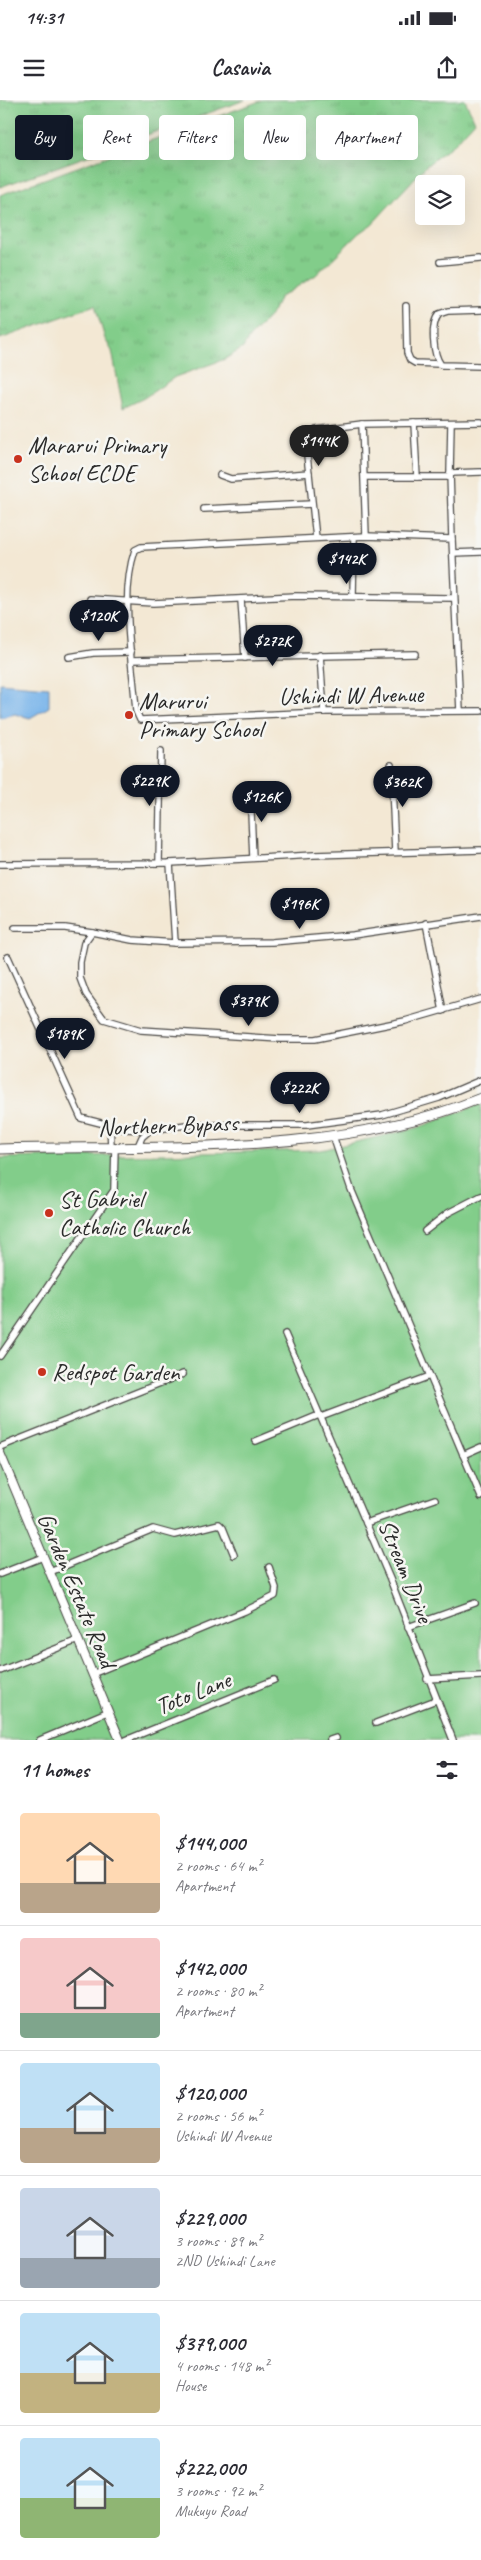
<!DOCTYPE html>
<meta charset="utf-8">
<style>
:root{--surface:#fff;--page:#f7f7f7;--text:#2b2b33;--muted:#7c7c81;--line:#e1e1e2;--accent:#111827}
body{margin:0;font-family:Caveat,sans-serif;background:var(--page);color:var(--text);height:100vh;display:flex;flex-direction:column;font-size:19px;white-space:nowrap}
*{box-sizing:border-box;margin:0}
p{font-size:16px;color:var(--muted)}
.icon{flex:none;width:28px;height:28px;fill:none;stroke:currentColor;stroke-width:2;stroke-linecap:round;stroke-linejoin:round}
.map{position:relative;height:1640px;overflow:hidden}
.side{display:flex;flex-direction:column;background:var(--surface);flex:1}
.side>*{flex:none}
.banner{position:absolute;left:15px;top:15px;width:451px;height:45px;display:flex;gap:10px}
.buttons{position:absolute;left:415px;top:75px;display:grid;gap:10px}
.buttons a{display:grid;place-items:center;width:50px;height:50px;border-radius:5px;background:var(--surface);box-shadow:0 5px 20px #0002;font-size:25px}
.price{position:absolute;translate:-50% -42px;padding:0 11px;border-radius:18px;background:var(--accent);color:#fff;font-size:16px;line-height:32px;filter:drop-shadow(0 1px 2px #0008)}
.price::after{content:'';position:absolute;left:50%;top:30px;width:15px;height:11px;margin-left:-8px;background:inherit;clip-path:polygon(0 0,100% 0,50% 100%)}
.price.selected{background:#222;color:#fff}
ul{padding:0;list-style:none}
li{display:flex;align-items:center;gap:15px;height:125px;padding:0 20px}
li+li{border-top:1px solid var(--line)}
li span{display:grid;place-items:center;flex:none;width:140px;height:100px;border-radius:5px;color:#555}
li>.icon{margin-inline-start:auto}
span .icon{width:60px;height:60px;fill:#fffc;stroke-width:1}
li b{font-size:21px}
h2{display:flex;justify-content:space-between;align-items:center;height:60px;padding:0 20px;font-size:21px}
.chip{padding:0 18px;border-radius:5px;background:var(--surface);box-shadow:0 5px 20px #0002;font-size:18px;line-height:45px}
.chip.selected{background:var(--accent);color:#fff}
.status{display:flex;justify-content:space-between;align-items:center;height:35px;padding:0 25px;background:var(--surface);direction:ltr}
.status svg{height:14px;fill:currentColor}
header{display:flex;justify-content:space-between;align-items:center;height:65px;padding:0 20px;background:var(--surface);font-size:22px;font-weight:800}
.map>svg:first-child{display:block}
</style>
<div class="status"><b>14:31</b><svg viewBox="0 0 49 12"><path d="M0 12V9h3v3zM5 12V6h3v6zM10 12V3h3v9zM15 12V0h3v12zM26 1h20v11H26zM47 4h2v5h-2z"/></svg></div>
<header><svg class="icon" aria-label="menu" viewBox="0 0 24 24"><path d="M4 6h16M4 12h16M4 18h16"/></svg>Casavia<svg class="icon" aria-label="share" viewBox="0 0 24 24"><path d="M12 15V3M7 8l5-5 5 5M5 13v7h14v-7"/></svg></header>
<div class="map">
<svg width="481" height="1640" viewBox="0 0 481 1640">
<defs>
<pattern id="grass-tufts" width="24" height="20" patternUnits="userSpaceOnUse" patternTransform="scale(1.25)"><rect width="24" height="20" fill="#82cd8a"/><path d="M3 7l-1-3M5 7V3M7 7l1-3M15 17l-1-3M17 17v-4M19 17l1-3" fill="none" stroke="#70b077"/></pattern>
</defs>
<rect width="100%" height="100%" fill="#f6f6f2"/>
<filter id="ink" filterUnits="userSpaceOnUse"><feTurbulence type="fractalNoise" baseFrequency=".02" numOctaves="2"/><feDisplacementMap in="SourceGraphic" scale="10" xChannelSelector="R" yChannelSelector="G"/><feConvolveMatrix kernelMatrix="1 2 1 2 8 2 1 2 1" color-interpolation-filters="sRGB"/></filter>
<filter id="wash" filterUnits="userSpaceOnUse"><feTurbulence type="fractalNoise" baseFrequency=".0096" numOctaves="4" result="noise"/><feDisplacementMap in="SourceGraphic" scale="20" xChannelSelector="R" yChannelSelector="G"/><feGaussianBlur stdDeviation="1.12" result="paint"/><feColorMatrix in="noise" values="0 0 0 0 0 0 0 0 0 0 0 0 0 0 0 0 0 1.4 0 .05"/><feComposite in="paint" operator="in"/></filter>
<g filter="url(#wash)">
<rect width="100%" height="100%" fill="#f3e8d4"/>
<g fill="url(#grass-tufts)" stroke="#567c5a">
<polygon points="0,0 245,0 0,87"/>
<polygon points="263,0 465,0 475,21 455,43 427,65 372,124 359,133 316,175 279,198 274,211 249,238 243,248 225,259 175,277 144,298 123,308 112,251 105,239 95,205 0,239 0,95"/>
</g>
<polygon fill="#82cd8a" stroke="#567c5a" points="481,1004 481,1640 0,1640 0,1058 321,1050 417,1028"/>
<polygon fill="#78b4ea" stroke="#52708a" points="0,583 49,587 49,607 30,618 15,614 0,618"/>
</g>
<g filter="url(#ink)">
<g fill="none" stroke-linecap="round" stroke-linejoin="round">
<defs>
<g id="street">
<polyline points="440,162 481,158"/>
<polyline points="406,206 407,253 410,260 415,263 439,264"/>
<path d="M481 210 448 211 439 214C430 224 433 255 441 265L481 266"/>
<polyline points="414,323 417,377"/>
<polyline points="451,323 450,373 452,439"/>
<polyline points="450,373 481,372"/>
<polyline points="220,375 231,379 309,373"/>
<polyline points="366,377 450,377"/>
<polyline points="204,409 312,404"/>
<polyline points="366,436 362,324 481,322"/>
<polyline points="316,438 306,346 310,335 316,330 362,324"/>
<polyline points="453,453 481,452"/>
<polyline points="353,496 354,437"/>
<polyline points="90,499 153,503 296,496 453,498"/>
<polyline points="241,500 245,558"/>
<polyline points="320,555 324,612"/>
<polyline points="69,557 93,553 131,552"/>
<polyline points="132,560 415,554"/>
<path d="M460 611 452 439 366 436 141 447 135 450C119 497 133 563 136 611L140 620 324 612 481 611"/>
<polyline points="391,665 395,752"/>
<polyline points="250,689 253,758"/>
<polyline points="159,763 161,651"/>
<polyline points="170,763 175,843"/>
<polyline points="0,764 170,763 314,755 481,750"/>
<polyline points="481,816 353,835 272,842 175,843 132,840 92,832 84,843 80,862 80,878 86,894 104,919 141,930 280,939 315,939 405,921 481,899"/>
<polyline points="426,823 443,911"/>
<polyline points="15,828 65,828 92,832"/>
<polyline points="8,857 81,1018 124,1029 150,1030"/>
<polyline points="110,1025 111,1046"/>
<polyline points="333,1036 351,1089 481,1397"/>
<polyline points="138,1046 142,1037 150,1030 186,1025 307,1025 382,1015 439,998 481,980"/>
<polyline points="425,1131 448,1113 481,1096"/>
<polyline points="285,1234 390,1479 453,1640"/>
<polyline points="0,1256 114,1090 115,1046"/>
<polyline points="321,1317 430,1276"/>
<polyline points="256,1341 319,1315"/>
<polyline points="0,1347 183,1274"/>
<polyline points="463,1355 481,1347"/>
<polyline points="366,1423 435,1399"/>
<polyline points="50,1472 153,1429 175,1435 219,1424 223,1428 234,1455"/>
<polyline points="0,1474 43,1457"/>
<polyline points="408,1527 475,1503"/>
<polyline points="0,1571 78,1540"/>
<polyline points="92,1574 245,1511 275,1496 276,1488 269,1467"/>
<polyline points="427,1579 481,1576"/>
<polyline points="376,1623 436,1600"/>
<polyline points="40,1640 107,1612"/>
<polyline points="126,1640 274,1580"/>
<polyline points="330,1640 336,1638"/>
</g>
<polyline id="secondary" points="0,1353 120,1640"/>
<path id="primary" d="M0 1049C153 1045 338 1057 481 998"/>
</defs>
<use href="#street" stroke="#494744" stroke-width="8"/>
<use href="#secondary" stroke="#494744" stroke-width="10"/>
<use href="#primary" stroke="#494744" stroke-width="11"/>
<use href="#street" stroke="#fff" stroke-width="5.5"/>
<use href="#secondary" stroke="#fff" stroke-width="8"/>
<use href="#primary" stroke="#fff" stroke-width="9"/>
</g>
</g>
<g fill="#c8321e" stroke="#f6f6f2" stroke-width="2">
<circle cx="18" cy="359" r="5"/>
<circle cx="129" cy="615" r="5"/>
<circle cx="49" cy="1113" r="5"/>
<circle cx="42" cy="1272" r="5"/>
</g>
<g text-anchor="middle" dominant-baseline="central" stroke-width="5" stroke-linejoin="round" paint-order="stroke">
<g font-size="24" fill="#2b2b2b" stroke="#f6f6f2" text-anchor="start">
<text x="28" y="345">Mararui Primary<tspan x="28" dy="28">School ECDE</tspan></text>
<text x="139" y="601">Marurui<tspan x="139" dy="28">Primary School</tspan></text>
<text x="59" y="1099">St Gabriel<tspan x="59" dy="28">Catholic Church</tspan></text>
<text x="52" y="1272">Redspot Garden</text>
</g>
<g font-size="24" fill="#2b2b2b" stroke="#f6f6f2">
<text transform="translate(351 595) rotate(-1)">Ushindi W Avenue</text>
<text transform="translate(168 1025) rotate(-2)">Northern Bypass</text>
<text transform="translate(406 1471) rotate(68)">Stream Drive</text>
<text transform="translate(77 1490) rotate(67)">Garden Estate Road</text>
<text transform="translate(193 1593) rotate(-22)">Toto Lane</text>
</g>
</g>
</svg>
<div class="buttons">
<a><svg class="icon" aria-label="layers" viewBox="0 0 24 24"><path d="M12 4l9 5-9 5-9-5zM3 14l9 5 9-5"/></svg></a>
</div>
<b class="price selected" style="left:319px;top:367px">$144K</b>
<b class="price" style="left:347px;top:485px">$142K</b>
<b class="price" style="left:99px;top:542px">$120K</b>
<b class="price" style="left:273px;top:567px">$272K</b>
<b class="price" style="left:150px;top:707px">$229K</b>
<b class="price" style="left:403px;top:708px">$362K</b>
<b class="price" style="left:262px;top:723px">$126K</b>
<b class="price" style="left:300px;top:830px">$196K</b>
<b class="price" style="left:249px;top:927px">$379K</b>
<b class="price" style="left:65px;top:960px">$189K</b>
<b class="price" style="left:300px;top:1014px">$222K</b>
<div class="banner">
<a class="chip selected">Buy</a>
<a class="chip">Rent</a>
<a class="chip">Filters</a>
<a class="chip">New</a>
<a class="chip">Apartment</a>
</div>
</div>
<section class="side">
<h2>11 homes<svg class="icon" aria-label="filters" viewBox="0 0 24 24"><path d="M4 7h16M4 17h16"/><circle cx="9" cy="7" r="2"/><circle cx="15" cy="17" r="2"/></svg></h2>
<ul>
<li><span style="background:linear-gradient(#ffd9b3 70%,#b9a48a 0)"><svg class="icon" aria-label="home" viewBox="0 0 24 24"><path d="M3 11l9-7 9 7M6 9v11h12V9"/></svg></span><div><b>$144,000</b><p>2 rooms · 64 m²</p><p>Apartment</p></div></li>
<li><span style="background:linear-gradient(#f6c9c9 75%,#7fa58c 0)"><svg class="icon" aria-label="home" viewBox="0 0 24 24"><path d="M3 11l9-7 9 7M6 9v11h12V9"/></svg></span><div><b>$142,000</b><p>2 rooms · 80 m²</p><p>Apartment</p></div></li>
<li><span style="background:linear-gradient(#bfe0f5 65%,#b9a48a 0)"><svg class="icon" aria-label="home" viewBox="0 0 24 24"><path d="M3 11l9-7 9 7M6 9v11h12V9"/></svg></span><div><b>$120,000</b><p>2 rooms · 56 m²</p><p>Ushindi W Avenue</p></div></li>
<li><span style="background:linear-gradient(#c9d6e8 70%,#9aa5b1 0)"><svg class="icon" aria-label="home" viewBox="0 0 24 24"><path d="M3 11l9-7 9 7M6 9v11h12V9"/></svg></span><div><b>$229,000</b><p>3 rooms · 89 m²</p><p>2ND Ushindi Lane</p></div></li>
<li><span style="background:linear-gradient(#bfe0f5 60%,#c2b280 0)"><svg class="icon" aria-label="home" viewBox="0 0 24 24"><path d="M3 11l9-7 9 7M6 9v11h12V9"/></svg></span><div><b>$379,000</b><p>4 rooms · 148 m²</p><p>House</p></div></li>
<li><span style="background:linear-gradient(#bfe0f5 60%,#8fb573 0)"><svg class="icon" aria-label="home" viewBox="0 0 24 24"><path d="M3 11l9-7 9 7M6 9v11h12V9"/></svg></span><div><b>$222,000</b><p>3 rooms · 92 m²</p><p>Mukuyu Road</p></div></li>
</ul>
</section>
